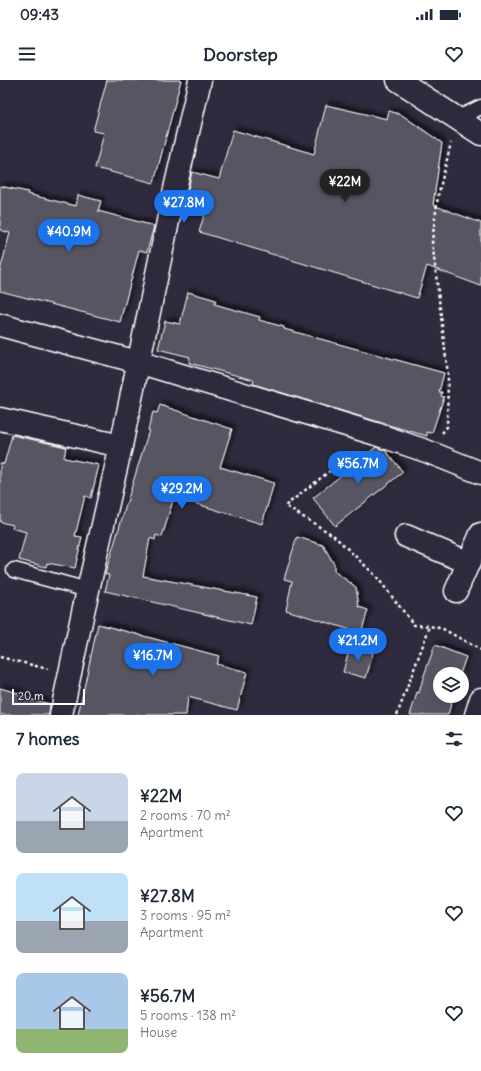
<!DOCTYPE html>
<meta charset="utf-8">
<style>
:root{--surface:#fff;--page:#f2f2f3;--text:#1f2937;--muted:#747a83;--accent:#1a73e8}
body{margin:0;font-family:Delius,sans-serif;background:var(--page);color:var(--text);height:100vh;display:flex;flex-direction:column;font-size:15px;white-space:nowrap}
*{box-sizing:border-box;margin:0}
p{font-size:13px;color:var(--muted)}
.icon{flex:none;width:22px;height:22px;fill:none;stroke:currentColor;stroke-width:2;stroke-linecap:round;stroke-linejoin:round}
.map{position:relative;height:635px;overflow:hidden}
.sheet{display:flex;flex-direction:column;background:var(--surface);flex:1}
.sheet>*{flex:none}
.controls{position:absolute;left:433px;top:587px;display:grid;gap:8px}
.controls a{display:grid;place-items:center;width:36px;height:36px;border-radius:50%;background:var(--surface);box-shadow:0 4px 16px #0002;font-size:20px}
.scale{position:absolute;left:12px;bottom:10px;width:73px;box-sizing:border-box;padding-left:4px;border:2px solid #fff;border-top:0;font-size:11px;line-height:14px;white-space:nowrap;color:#fff;-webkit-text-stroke:3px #2f2a3d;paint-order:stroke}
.price{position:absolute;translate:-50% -34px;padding:0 9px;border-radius:14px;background:var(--accent);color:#fff;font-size:13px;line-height:26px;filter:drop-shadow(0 1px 2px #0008)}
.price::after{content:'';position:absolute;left:50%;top:24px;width:12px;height:9px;margin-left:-6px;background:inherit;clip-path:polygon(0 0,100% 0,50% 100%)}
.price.current{background:#222;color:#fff}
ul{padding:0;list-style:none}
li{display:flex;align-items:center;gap:12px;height:100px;padding:0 16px}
li span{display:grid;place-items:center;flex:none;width:112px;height:80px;border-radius:8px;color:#555}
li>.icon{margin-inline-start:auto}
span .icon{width:48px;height:48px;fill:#fffc;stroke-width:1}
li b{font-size:17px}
h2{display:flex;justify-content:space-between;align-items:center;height:48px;padding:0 16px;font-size:17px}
.status{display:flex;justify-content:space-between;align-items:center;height:28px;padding:0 20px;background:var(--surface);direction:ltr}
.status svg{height:11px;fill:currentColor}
header{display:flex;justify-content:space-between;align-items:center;height:52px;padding:0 16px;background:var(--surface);font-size:18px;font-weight:800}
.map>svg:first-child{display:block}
</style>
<div class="status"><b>09:43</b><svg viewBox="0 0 49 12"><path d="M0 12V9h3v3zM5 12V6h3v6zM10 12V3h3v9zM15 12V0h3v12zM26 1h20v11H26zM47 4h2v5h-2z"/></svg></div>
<header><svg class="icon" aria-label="menu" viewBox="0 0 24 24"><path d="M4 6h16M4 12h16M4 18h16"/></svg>Doorstep<svg class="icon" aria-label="heart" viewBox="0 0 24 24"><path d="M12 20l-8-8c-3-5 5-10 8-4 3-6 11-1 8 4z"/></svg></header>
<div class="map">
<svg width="481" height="635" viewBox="0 0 481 635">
<defs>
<filter id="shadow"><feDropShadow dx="3.5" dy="-3.5" stdDeviation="2" flood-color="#0009"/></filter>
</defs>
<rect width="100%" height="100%" fill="#2f2a3d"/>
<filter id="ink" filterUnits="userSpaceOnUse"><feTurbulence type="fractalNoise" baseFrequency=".025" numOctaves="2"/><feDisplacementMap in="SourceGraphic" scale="8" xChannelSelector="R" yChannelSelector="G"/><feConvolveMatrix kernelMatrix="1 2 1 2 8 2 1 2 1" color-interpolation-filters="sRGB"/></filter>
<g filter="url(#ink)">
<g fill="#595564" stroke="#fff" filter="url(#shadow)">
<polygon points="107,0 181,0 154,103 95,88 104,53 93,51"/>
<polygon points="326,25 387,39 389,31 402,35 442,63 433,125 481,143 481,206 427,186 417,218 199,152 210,116 188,109 192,92 219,99 233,50 314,74"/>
<polygon points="0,106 28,112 27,114 76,126 78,115 101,121 98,131 154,146 147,172 139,170 120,242 0,211 0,191 10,153 0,150"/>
<polygon points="188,212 216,220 214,224 260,237 259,240 284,247 284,249 444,293 439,312 442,312 441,316 444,317 432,353 427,352 427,356 392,346 253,304 254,300 189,283 190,277 158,269 165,241 180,244"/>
<polygon points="160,325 232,349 220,387 274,403 262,444 174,417 162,457 156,455 155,460 150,458 143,496 257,517 251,545 105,511 109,495 105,494 149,350 148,350 153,332 157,333"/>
<polygon points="12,355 66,367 64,378 99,385 91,418 85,416 75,456 82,457 75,488 47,483 46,487 19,480 26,452 12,448 13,445 0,442 0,383 4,384"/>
<polygon points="376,367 386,371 403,392 335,446 313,418"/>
<polygon points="297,457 323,465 334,484 334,491 356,507 359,527 368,530 361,553 286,530 292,501 284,499"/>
<polygon points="98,544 219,576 216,584 247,592 237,630 188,617 186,635 78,635"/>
<polygon points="435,565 466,577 460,594 440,594 440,616 453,616 448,635 410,635 416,616 417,612 419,613 423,598"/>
<polygon points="350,566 373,573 366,598 343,592"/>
<polygon points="0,608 21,614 21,617 50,624 49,635 0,635"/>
</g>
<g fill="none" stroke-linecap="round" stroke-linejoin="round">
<defs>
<g id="lane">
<polyline points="456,39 481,27"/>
<polyline points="14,490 88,510"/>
</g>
<g id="street">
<polyline points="398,0 481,54"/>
<polyline points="0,245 138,282 376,354 426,371 481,393"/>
<polyline points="0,339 121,366"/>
<polyline points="406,456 469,483"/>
<polyline points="456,511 481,454"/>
<polyline points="61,635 83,532 121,366 172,122 200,0"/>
<polyline points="476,635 481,619"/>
</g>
</defs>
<use href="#lane" stroke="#fff" stroke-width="17"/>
<use href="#street" stroke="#fff" stroke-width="25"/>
<g stroke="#fff" stroke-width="2.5" stroke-dasharray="3 3" stroke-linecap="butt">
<polyline points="442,353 447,347 448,295 432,161 438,116 451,63"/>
<polyline points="354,372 285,426 333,455 376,496 414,545 430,546 443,549 481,570"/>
<polyline points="0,577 48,589"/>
<polyline points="397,635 430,546"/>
</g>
<use href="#lane" stroke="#2f2a3d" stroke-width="14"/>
<use href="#street" stroke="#2f2a3d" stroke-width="22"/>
</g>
</g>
</svg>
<div class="controls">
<a><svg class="icon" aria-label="layers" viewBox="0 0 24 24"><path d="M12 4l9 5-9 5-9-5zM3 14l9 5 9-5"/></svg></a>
</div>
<div class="scale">20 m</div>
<b class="price current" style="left:345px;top:123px">¥22M</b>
<b class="price" style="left:184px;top:144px">¥27.8M</b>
<b class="price" style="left:69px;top:173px">¥40.9M</b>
<b class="price" style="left:358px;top:405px">¥56.7M</b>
<b class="price" style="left:182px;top:430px">¥29.2M</b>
<b class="price" style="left:358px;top:582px">¥21.2M</b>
<b class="price" style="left:153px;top:597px">¥16.7M</b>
</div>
<section class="sheet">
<h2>7 homes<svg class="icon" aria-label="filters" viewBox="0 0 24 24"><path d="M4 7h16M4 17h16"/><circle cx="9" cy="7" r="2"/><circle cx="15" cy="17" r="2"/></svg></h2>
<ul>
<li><span style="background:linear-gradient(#c9d6e8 60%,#9aa5b1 0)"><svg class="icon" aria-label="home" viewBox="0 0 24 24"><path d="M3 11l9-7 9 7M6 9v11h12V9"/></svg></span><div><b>¥22M</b><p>2 rooms · 70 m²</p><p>Apartment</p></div><svg class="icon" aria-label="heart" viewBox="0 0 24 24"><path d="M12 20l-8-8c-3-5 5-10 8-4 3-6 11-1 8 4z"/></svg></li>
<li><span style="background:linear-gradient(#bfe0f5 60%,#9aa5b1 0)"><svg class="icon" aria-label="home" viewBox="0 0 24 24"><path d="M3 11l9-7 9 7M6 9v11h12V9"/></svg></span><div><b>¥27.8M</b><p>3 rooms · 95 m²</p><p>Apartment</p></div><svg class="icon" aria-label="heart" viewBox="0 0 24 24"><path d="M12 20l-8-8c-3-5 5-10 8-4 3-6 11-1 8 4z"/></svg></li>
<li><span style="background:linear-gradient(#a9c7e8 70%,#8fb573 0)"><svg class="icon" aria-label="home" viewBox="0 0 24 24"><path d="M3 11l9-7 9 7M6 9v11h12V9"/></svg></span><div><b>¥56.7M</b><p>5 rooms · 138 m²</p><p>House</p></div><svg class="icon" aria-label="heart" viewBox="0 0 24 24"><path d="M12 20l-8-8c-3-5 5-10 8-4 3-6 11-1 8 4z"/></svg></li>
</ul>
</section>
